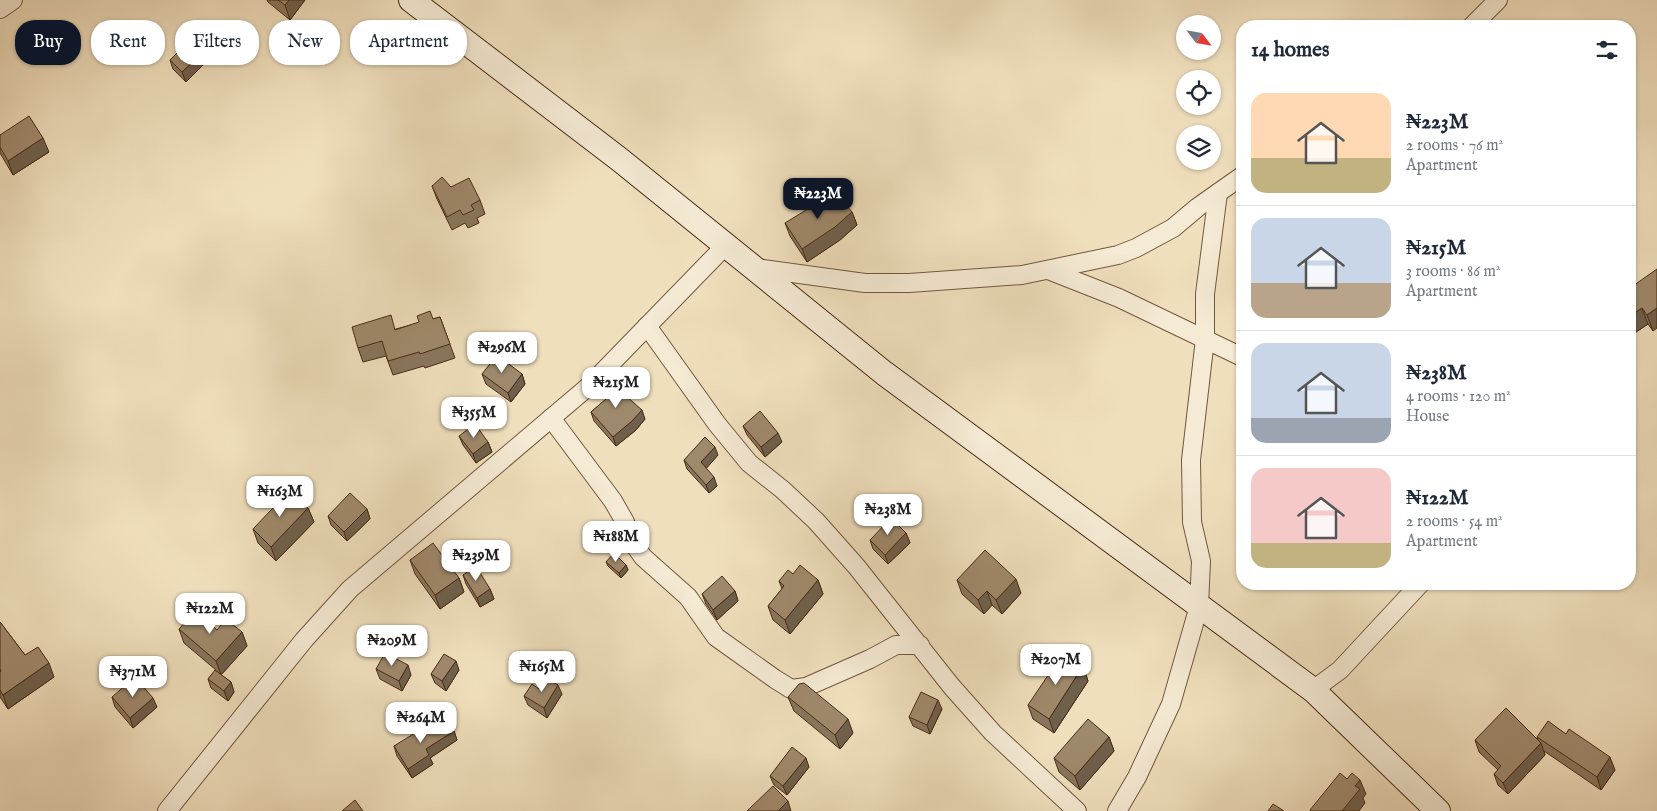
<!DOCTYPE html>
<meta charset="utf-8">
<style>
:root{--surface:#fff;--page:#f6f6f7;--text:#1f2937;--muted:#747a83;--line:#e0e1e3;--accent:#111827}
body{margin:0;font-family:"IM FELL English",serif;background:var(--page);color:var(--text);height:100vh;display:flex;flex-direction:column;font-size:19px;white-space:nowrap}
*{box-sizing:border-box;margin:0}
p{font-size:16px;color:var(--muted)}
.icon{flex:none;width:28px;height:28px;fill:none;stroke:currentColor;stroke-width:2;stroke-linecap:round;stroke-linejoin:round}
.map{position:relative;flex:1;overflow:hidden}
.sheet{position:absolute;left:1236px;top:20px;width:400px;height:570px;display:flex;flex-direction:column;background:var(--surface);border-radius:20px;box-shadow:0 1px 4px #0004}
.sheet>*{flex:none}
.top-card{position:absolute;left:15px;top:20px;width:475px;height:45px;display:flex;gap:10px}
.needle{width:32px;rotate:121deg}
.fabs{position:absolute;left:1176px;top:15px;display:grid;gap:10px}
.fabs a{display:grid;place-items:center;width:45px;height:45px;border-radius:50%;background:var(--surface);box-shadow:0 1px 4px #0004;font-size:25px}
.price{position:absolute;translate:-50% -42px;padding:0 11px;border-radius:10px;background:#fff;color:#222;font-size:16px;line-height:32px;filter:drop-shadow(0 1px 2px #0008)}
.price::after{content:'';position:absolute;left:50%;top:30px;width:15px;height:11px;margin-left:-8px;background:inherit;clip-path:polygon(0 0,100% 0,50% 100%)}
.price.on{background:var(--accent);color:#fff}
ul{padding:0;list-style:none}
li{display:flex;align-items:center;gap:15px;height:125px;padding:0 15px}
li+li{border-top:1px solid var(--line)}
li span{display:grid;place-items:center;flex:none;width:140px;height:100px;border-radius:15px;color:#555}
li>.icon{margin-inline-start:auto}
span .icon{width:60px;height:60px;fill:#fffc;stroke-width:1}
li b{font-size:21px}
h2{display:flex;justify-content:space-between;align-items:center;height:60px;padding:0 15px;font-size:21px}
.pill{padding:0 18px;border-radius:20px;background:var(--surface);box-shadow:0 1px 4px #0004;font-size:18px;line-height:45px}
.pill.on{background:var(--accent);color:#fff}
.map>svg:first-child{display:block}
</style>
<div class="map">
<svg width="1657" height="811" viewBox="0 0 1657 811">
<rect width="100%" height="100%" fill="#f0dfbd"/>
<filter id="stains"><feTurbulence type="fractalNoise" baseFrequency=".004" numOctaves="4"/><feColorMatrix values="0 0 0 0 .2 0 0 0 0 .09 0 0 0 0 .02 0 0 0 .5 -.17"/></filter>
<radialGradient id="worn" r=".72"><stop offset=".6" stop-color="#630" stop-opacity="0"/><stop offset="1" stop-color="#630" stop-opacity=".3"/></radialGradient>
<g fill="none" stroke-linecap="round" stroke-linejoin="round">
<defs>
<g id="minor">
<polyline points="0,9 13,0"/>
<polyline points="1472,26 1498,0"/>
<polyline points="755,268 865,283 909,283 1022,275 1118,255 1136,248 1173,228 1198,207 1242,176"/>
<polyline points="1048,270 1119,298 1242,357"/>
<polyline points="647,326 717,424 749,463 783,490 816,521 856,566 952,687 993,733 1077,811"/>
<polyline points="551,418 613,501 625,522 631,540 643,557 688,597 716,637 775,679 791,689 806,687 870,659 896,645 920,645"/>
<polyline points="1313,690 1340,670 1420,584"/>
<polyline points="167,811 304,640 350,589 589,386 726,245"/>
<polyline points="1117,811 1137,777 1171,704 1199,606 1201,561 1192,522 1191,460 1205,339 1205,294 1218,193"/>
</g>
<polyline id="secondary" points="411,0 619,159 884,373 1313,690 1438,811"/>
</defs>
<use href="#minor" stroke="#72583f" stroke-width="20"/>
<use href="#secondary" stroke="#482b15" stroke-width="26"/>
<use href="#minor" stroke="#f5ead4" stroke-width="18"/>
<use href="#secondary" stroke="#f5ead4" stroke-width="24"/>
</g>
<g fill="#89765d" stroke="#482b15">
<polygon points="267,0 305,0 290,20 268,2"/>
<polygon points="170,60 207,61 186,82 173,69"/>
<polygon points="0,134 0,135 49,152 13,175 0,153"/>
<polygon points="432,186 451,187 480,200 485,214 477,218 479,223 468,228 465,223 452,230 437,199"/>
<polygon points="852,212 857,225 840,240 807,262 790,236 785,223"/>
<polygon points="1657,269 1653,331 1648,324 1630,336"/>
<polygon points="440,317 455,358 425,368 424,366 393,375 386,356 363,362 358,348 396,329"/>
<polygon points="482,374 522,374 525,384 511,402 486,384"/>
<polygon points="603,384 621,384 624,393 624,394 645,419 636,430 616,446 594,421 591,412 610,396 606,393"/>
<polygon points="743,426 782,442 765,457 747,435"/>
<polygon points="459,436 488,442 492,452 476,463 463,445"/>
<polygon points="718,455 706,468 717,486 709,493 687,469 684,460"/>
<polygon points="308,508 314,522 276,561 258,543 253,529"/>
<polygon points="367,509 370,519 347,541 331,525 328,516"/>
<polygon points="906,533 910,543 888,564 873,549 870,540"/>
<polygon points="410,560 459,578 464,592 440,609 415,574"/>
<polygon points="606,562 626,565 628,570 621,578 608,566"/>
<polygon points="793,574 818,580 823,594 790,634 773,620 768,606 782,589 779,581"/>
<polygon points="463,575 490,589 494,599 480,607 466,584"/>
<polygon points="957,580 1021,593 1002,614 992,605 984,614 962,594"/>
<polygon points="735,591 738,601 717,620 706,604 702,594"/>
<polygon points="0,622 25,655 54,677 8,709 0,697"/>
<polygon points="179,629 217,630 242,632 247,646 221,675 231,682 234,692 228,701 211,688 208,679 216,670 184,643"/>
<polygon points="1083,666 1088,681 1054,733 1033,719 1028,705"/>
<polygon points="376,669 411,675 402,691 380,679"/>
<polygon points="459,670 446,691 435,683 431,674"/>
<polygon points="539,689 562,694 547,718 528,705 524,696"/>
<polygon points="112,697 157,707 133,728 115,707"/>
<polygon points="788,697 853,733 840,749 794,711"/>
<polygon points="942,709 930,734 913,726 909,717"/>
<polygon points="454,731 457,740 430,758 433,764 412,778 397,756 394,746 419,738"/>
<polygon points="1109,737 1114,751 1080,790 1059,772 1054,758"/>
<polygon points="1537,737 1615,770 1601,790 1544,751 1545,755 1508,794 1498,785 1494,774 1498,770 1479,752 1475,740 1538,740"/>
<polygon points="809,767 787,795 774,785 770,776"/>
</g>
<g fill="#6f604c" stroke="#482b15">
<polygon points="289,0 305,0 290,20 285,5"/>
<polygon points="203,52 207,61 186,82 182,72"/>
<polygon points="43,138 49,152 13,175 8,161"/>
<polygon points="852,212 857,225 840,240 807,262 802,249"/>
<polygon points="1642,308 1648,324 1630,336 1630,316"/>
<polygon points="1657,308 1657,328 1653,331 1647,315"/>
<polygon points="522,374 525,384 511,402 508,393"/>
<polygon points="621,384 624,393 621,398 618,389"/>
<polygon points="642,410 645,419 636,430 616,446 613,437"/>
<polygon points="778,433 782,442 765,457 761,447"/>
<polygon points="488,442 492,452 476,463 473,454"/>
<polygon points="715,447 718,455 704,471 701,462"/>
<polygon points="714,477 717,486 709,493 706,485"/>
<polygon points="308,508 314,522 276,561 271,547"/>
<polygon points="367,509 370,519 347,541 344,532"/>
<polygon points="906,533 910,543 888,564 885,555"/>
<polygon points="626,565 628,570 621,578 619,573"/>
<polygon points="459,578 464,592 440,609 435,595"/>
<polygon points="1016,579 1021,593 1002,614 996,600"/>
<polygon points="818,580 823,594 790,634 785,620"/>
<polygon points="490,589 494,599 480,607 477,598"/>
<polygon points="735,591 738,601 717,620 713,610"/>
<polygon points="987,591 992,605 984,614 978,600"/>
<polygon points="242,632 247,646 221,675 216,661"/>
<polygon points="456,661 459,670 446,691 442,681"/>
<polygon points="49,663 54,677 8,709 3,695"/>
<polygon points="408,665 411,675 402,691 399,681"/>
<polygon points="1083,666 1088,681 1054,733 1049,719"/>
<polygon points="231,682 234,692 228,701 224,691"/>
<polygon points="558,685 562,694 547,718 544,708"/>
<polygon points="153,698 157,707 133,728 130,718"/>
<polygon points="938,700 942,709 930,734 927,725"/>
<polygon points="848,719 853,733 840,749 835,735"/>
<polygon points="454,731 457,740 430,758 433,764 412,778 408,769 426,749"/>
<polygon points="1109,737 1114,751 1080,790 1075,776"/>
<polygon points="1541,743 1545,755 1508,794 1503,783"/>
<polygon points="1610,757 1615,770 1601,790 1597,777"/>
<polygon points="806,758 809,767 787,795 783,786"/>
<polygon points="1360,780 1366,794 1363,798 1365,803 1359,811 1342,811 1355,786"/>
<polygon points="788,801 791,811 778,811"/>
</g>
<g fill="#9f896c" stroke="#482b15">
<polygon points="278,0 289,0 285,5"/>
<polygon points="191,39 203,52 182,72 170,60"/>
<polygon points="29,116 43,138 8,161 0,147 0,135"/>
<polygon points="442,177 451,187 469,178 480,200 471,205 474,210 463,215 460,210 447,217 432,186"/>
<polygon points="834,190 852,212 835,227 802,249 785,223 819,202"/>
<polygon points="1657,269 1657,308 1647,315 1642,308 1630,316 1630,288"/>
<polygon points="430,311 433,319 440,317 450,344 420,354 419,352 388,361 382,341 358,348 352,327 391,315 395,330 419,322 417,316"/>
<polygon points="497,355 522,374 508,393 482,374"/>
<polygon points="609,376 621,384 618,389 642,410 632,421 613,437 591,412 614,392 603,384"/>
<polygon points="760,411 778,433 761,447 743,426"/>
<polygon points="475,424 488,442 473,454 459,436"/>
<polygon points="705,437 715,447 701,462 714,477 706,485 684,460"/>
<polygon points="290,490 308,508 271,547 253,529"/>
<polygon points="350,493 367,509 344,532 328,516"/>
<polygon points="891,518 906,533 885,555 870,540"/>
<polygon points="433,543 459,578 435,595 410,560"/>
<polygon points="985,550 1016,579 996,600 987,591 978,600 957,580"/>
<polygon points="614,553 626,565 619,573 606,562"/>
<polygon points="800,565 818,580 785,620 768,606 784,586 779,581 788,570 793,574"/>
<polygon points="476,566 490,589 477,598 463,575"/>
<polygon points="722,576 735,591 713,610 702,594"/>
<polygon points="195,611 217,630 226,619 242,632 216,661 179,629"/>
<polygon points="0,622 25,655 38,647 49,663 3,695 0,690 0,672 1,671 0,669"/>
<polygon points="385,653 408,665 399,681 376,669"/>
<polygon points="1063,653 1083,666 1049,719 1028,705"/>
<polygon points="444,654 456,661 442,681 431,674"/>
<polygon points="215,670 231,682 224,691 208,679"/>
<polygon points="135,677 153,698 130,718 112,697"/>
<polygon points="547,678 558,685 544,708 524,696 532,684 539,689"/>
<polygon points="804,683 848,719 835,735 788,697 799,684"/>
<polygon points="921,692 938,700 927,725 909,717"/>
<polygon points="1506,708 1541,743 1503,783 1494,774 1501,766 1475,740"/>
<polygon points="1088,719 1109,737 1075,776 1054,758"/>
<polygon points="446,720 454,731 426,749 429,755 408,769 394,746 415,733 419,738"/>
<polygon points="1548,721 1566,734 1569,729 1610,757 1597,777 1537,737"/>
<polygon points="792,747 806,758 783,786 770,776"/>
<polygon points="1340,773 1347,779 1352,773 1360,780 1355,786 1360,789 1342,811 1311,811 1310,810"/>
<polygon points="773,786 788,801 778,811 747,811"/>
<polygon points="355,800 363,811 342,811"/>
<polygon points="1273,804 1284,811 1268,811"/>
</g>
<rect width="100%" height="100%" filter="url(#stains)"/>
<rect width="100%" height="100%" fill="url(#worn)"/>
</svg>
<div class="fabs">
<a><svg class="needle" viewBox="-14 -14 28 28"><path d="M0-13l5 13h-10z" fill="#e53935"/><path d="M0 13l5-13h-10z" fill="#747a83"/></svg></a>
<a><svg class="icon" aria-label="locate" viewBox="0 0 24 24"><circle cx="12" cy="12" r="6"/><path d="M12 2v4M12 18v4M2 12h4M18 12h4"/></svg></a>
<a><svg class="icon" aria-label="layers" viewBox="0 0 24 24"><path d="M12 4l9 5-9 5-9-5zM3 14l9 5 9-5"/></svg></a>
</div>
<b class="price on" style="left:818px;top:220px">₦223M</b>
<b class="price" style="left:502px;top:374px">₦296M</b>
<b class="price" style="left:616px;top:409px">₦215M</b>
<b class="price" style="left:474px;top:439px">₦355M</b>
<b class="price" style="left:280px;top:518px">₦163M</b>
<b class="price" style="left:888px;top:536px">₦238M</b>
<b class="price" style="left:616px;top:563px">₦188M</b>
<b class="price" style="left:476px;top:582px">₦239M</b>
<b class="price" style="left:210px;top:635px">₦122M</b>
<b class="price" style="left:392px;top:667px">₦209M</b>
<b class="price" style="left:1056px;top:686px">₦207M</b>
<b class="price" style="left:542px;top:693px">₦165M</b>
<b class="price" style="left:133px;top:698px">₦371M</b>
<b class="price" style="left:421px;top:744px">₦264M</b>
<div class="top-card">
<a class="pill on">Buy</a>
<a class="pill">Rent</a>
<a class="pill">Filters</a>
<a class="pill">New</a>
<a class="pill">Apartment</a>
</div>
<section class="sheet">
<h2>14 homes<svg class="icon" aria-label="filters" viewBox="0 0 24 24"><path d="M4 7h16M4 17h16"/><circle cx="9" cy="7" r="2"/><circle cx="15" cy="17" r="2"/></svg></h2>
<ul>
<li><span style="background:linear-gradient(#ffd9b3 65%,#c2b280 0)"><svg class="icon" aria-label="home" viewBox="0 0 24 24"><path d="M3 11l9-7 9 7M6 9v11h12V9"/></svg></span><div><b>₦223M</b><p>2 rooms · 76 m²</p><p>Apartment</p></div></li>
<li><span style="background:linear-gradient(#c9d6e8 65%,#b9a48a 0)"><svg class="icon" aria-label="home" viewBox="0 0 24 24"><path d="M3 11l9-7 9 7M6 9v11h12V9"/></svg></span><div><b>₦215M</b><p>3 rooms · 86 m²</p><p>Apartment</p></div></li>
<li><span style="background:linear-gradient(#c9d6e8 75%,#9aa5b1 0)"><svg class="icon" aria-label="home" viewBox="0 0 24 24"><path d="M3 11l9-7 9 7M6 9v11h12V9"/></svg></span><div><b>₦238M</b><p>4 rooms · 120 m²</p><p>House</p></div></li>
<li><span style="background:linear-gradient(#f6c9c9 75%,#c2b280 0)"><svg class="icon" aria-label="home" viewBox="0 0 24 24"><path d="M3 11l9-7 9 7M6 9v11h12V9"/></svg></span><div><b>₦122M</b><p>2 rooms · 54 m²</p><p>Apartment</p></div></li>
</ul>
</section>
</div>
